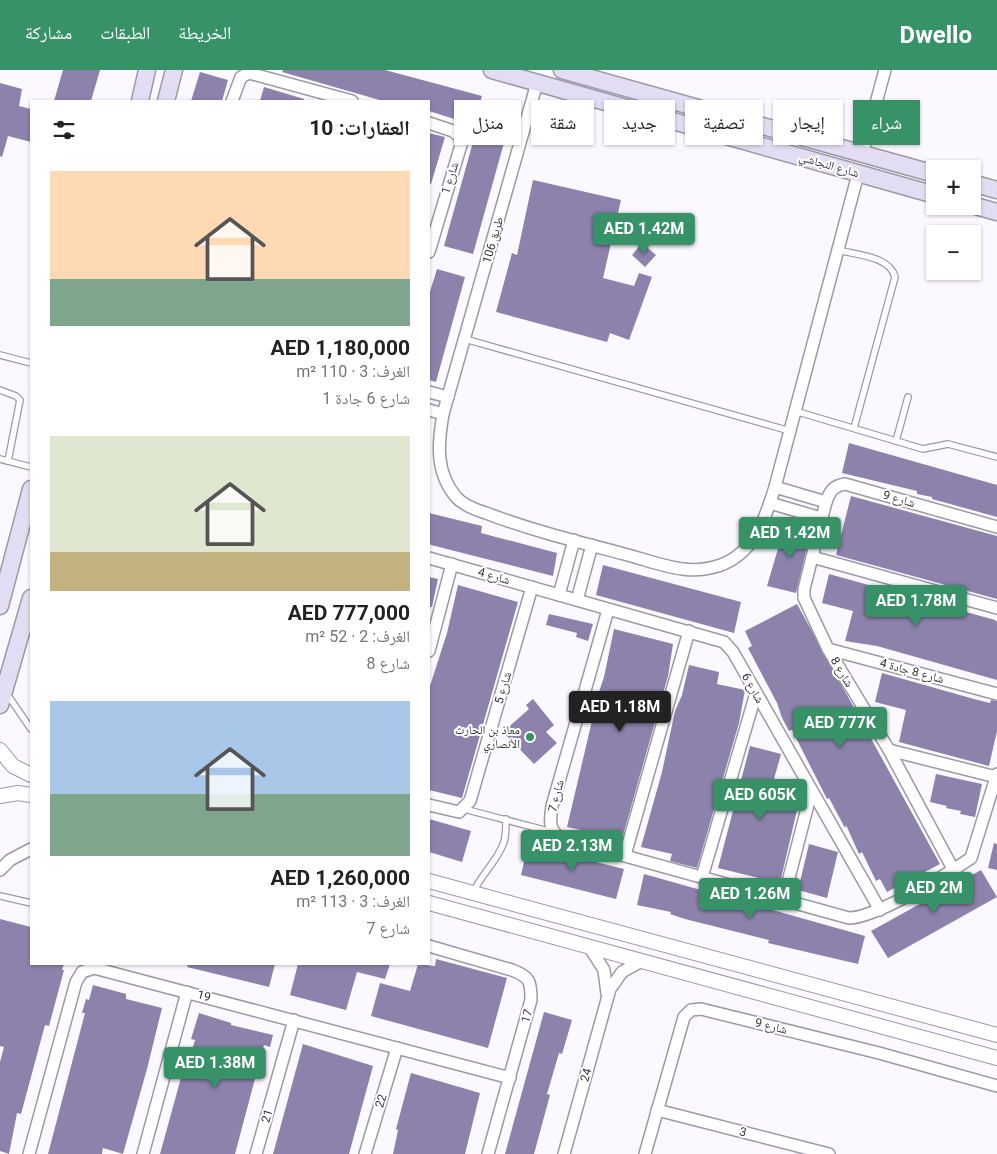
<!DOCTYPE html>
<html lang="ar">
<meta charset="utf-8">
<style>
:root{--surface:#fff;--page:#f6f6f6;--text:#222;--muted:#767676;--accent:#379268}
body{margin:0;font-family:Roboto,"Noto Naskh Arabic",sans-serif;background:var(--page);color:var(--text);direction:rtl;height:100vh;display:flex;flex-direction:column;font-size:19px;white-space:nowrap}
*{box-sizing:border-box;margin:0}
p{font-size:16px;color:var(--muted)}
.icon{flex:none;width:28px;height:28px;fill:none;stroke:currentColor;stroke-width:2;stroke-linecap:round;stroke-linejoin:round}
.map{position:relative;flex:1;overflow:hidden;direction:ltr}
.side{position:absolute;left:30px;top:30px;width:400px;height:865px;display:flex;flex-direction:column;background:var(--surface);border-radius:0px;box-shadow:0 1px 4px #0004;direction:rtl}
.side>*{flex:none}
.banner{position:absolute;left:445px;top:30px;width:475px;height:45px;direction:rtl;display:flex;gap:10px}
.fabs{position:absolute;left:926px;top:90px;display:grid;gap:10px}
.fabs a{display:grid;place-items:center;width:55px;height:55px;border-radius:0px;background:var(--surface);box-shadow:0 1px 4px #0004;font-size:25px}
.price{position:absolute;translate:-50% -42px;padding:0 11px;border-radius:5px;background:var(--accent);color:#fff;font-size:16px;line-height:32px;filter:drop-shadow(0 1px 2px #0008)}
.price::after{content:'';position:absolute;left:50%;top:30px;width:15px;height:11px;margin-left:-8px;background:inherit;clip-path:polygon(0 0,100% 0,50% 100%)}
.price.on{background:#222;color:#fff}
ul{padding:0;list-style:none}
li{display:grid;align-content:center;gap:10px;height:265px;padding:0 20px}
li span{display:grid;place-items:center;height:155px;border-radius:0px;color:#555}
li>.icon{margin-inline-start:auto}
span .icon{width:90px;height:90px;fill:#fffc;stroke-width:1}
li b{font-size:21px}
h2{display:flex;justify-content:space-between;align-items:center;height:60px;padding:0 20px;font-size:21px}
.chip{padding:0 18px;border-radius:0px;background:var(--surface);box-shadow:0 1px 4px #0004;font-size:18px;line-height:45px}
.chip.on{background:var(--accent);color:#fff}
header{display:flex;align-items:center;gap:30px;box-sizing:border-box;height:70px;padding:0 25px;background:var(--accent);color:#fff}
header strong{font-size:24px}
nav{display:flex;gap:28px;margin-inline-start:auto;font-size:18px}
.map>svg:first-child{display:block}
</style>
<header>
<strong>Dwello</strong>
<nav><a>الخريطة</a><a>الطبقات</a><a>مشاركة</a></nav>
</header>
<div class="map">
<svg width="997" height="1084" viewBox="0 0 997 1084">
<rect width="100%" height="100%" fill="#fbf9ff"/>
<g fill="#8c82ac">
<polygon points="63,0 100,0 91,31 54,31"/>
<polygon points="283,0 385,0 482,26 473,55 429,41 429,31 383,31 282,2"/>
<polygon points="200,2 228,10 222,31 191,31"/>
<polygon points="0,13 22,19 19,36 31,39 31,72 8,66 2,87 0,86"/>
<polygon points="264,17 304,29 304,31 260,31"/>
<polygon points="478,54 507,62 473,184 444,176"/>
<polygon points="429,63 445,67 431,114 429,114"/>
<polygon points="533,110 621,130 603,208 634,216 639,203 652,207 629,270 610,263 607,272 496,242 512,183 517,185"/>
<polygon points="642,173 656,185 645,197 632,185"/>
<polygon points="437,199 465,207 436,312 429,310 429,225"/>
<polygon points="849,373 997,415 997,447 932,429 932,427 917,424 917,421 842,403"/>
<polygon points="851,426 997,466 997,529 836,485"/>
<polygon points="429,443 482,456 481,463 557,483 553,506 431,475 429,473"/>
<polygon points="785,455 811,461 796,523 767,516"/>
<polygon points="603,495 741,532 734,563 596,525"/>
<polygon points="829,504 995,550 997,552 997,610 877,576 845,571 853,541 822,533"/>
<polygon points="429,507 438,509 432,537 429,537"/>
<polygon points="458,515 518,532 462,728 429,720 429,619 447,563"/>
<polygon points="797,534 940,794 887,822 880,809 876,811 862,782 859,784 846,755 845,758 829,728 827,729 792,660 789,661 782,648 777,633 748,578 752,576 745,561"/>
<polygon points="549,544 593,554 588,571 576,567 577,563 546,555"/>
<polygon points="614,559 673,574 668,606 622,769 567,757 592,651 590,650 594,637 604,607"/>
<polygon points="689,595 719,602 717,614 745,620 739,653 697,798 670,791 672,784 641,777 662,702 675,641 682,625"/>
<polygon points="882,603 974,629 990,633 991,630 997,631 997,661 989,696 899,672 906,640 875,632"/>
<polygon points="533,629 554,655 546,662 557,673 534,694 503,662 529,639 526,635"/>
<polygon points="750,676 781,684 772,716 801,723 780,813 718,798"/>
<polygon points="936,704 982,714 975,747 960,744 961,741 946,738 947,736 930,732"/>
<polygon points="429,749 471,761 462,792 429,782"/>
<polygon points="994,773 997,774 997,800 988,798"/>
<polygon points="809,774 838,782 827,828 798,820"/>
<polygon points="528,775 624,799 616,829 521,805"/>
<polygon points="981,800 997,827 888,888 871,861"/>
<polygon points="644,804 865,866 858,894 768,873 769,870 685,849 670,844 671,842 637,835"/>
<polygon points="0,849 31,857 31,894 64,894 62,900 64,900 49,956 45,955 21,1044 17,1043 9,1084 0,1081 0,992 4,977 0,976"/>
<polygon points="436,889 507,908 488,978 371,946 380,913 410,921 418,894 435,896"/>
<polygon points="188,894 275,894 269,917 187,897"/>
<polygon points="298,894 390,894 385,909 357,902 346,940 290,925"/>
<polygon points="93,915 126,924 126,929 162,938 147,999 123,1084 103,1078 102,1084 48,1084 85,943 82,943 86,929 89,930"/>
<polygon points="544,942 572,950 562,984 559,983 547,1024 550,1025 534,1084 505,1084"/>
<polygon points="199,943 231,953 231,955 273,965 270,977 264,975 235,1084 160,1084 182,1004 185,1005 195,970 191,969"/>
<polygon points="303,974 373,996 349,1084 273,1084"/>
<polygon points="411,1003 480,1023 465,1084 393,1084 398,1060 396,1059"/>
</g>
<g fill="none" stroke-linecap="round" stroke-linejoin="round">
<defs>
<g id="service">
<path d="M838 180C856 185 890 186 895 207L854 358"/>
<polyline points="465,269 790,361"/>
<polyline points="0,285 31,293"/>
<polyline points="0,320 16,326 20,330 8,391"/>
<polyline points="795,341 923,379 948,374 997,387"/>
<polyline points="896,371 908,327"/>
<polyline points="0,389 31,397"/>
<polyline points="7,624 31,659"/>
<polyline points="464,739 552,762"/>
<path d="M473 823C481 804 497 792 504 772 506 765 506 756 506 749"/>
<polyline points="0,826 31,833"/>
</g>
<g id="minor">
<path d="M537 13 443 344C438 373 435 402 456 427 463 435 476 440 486 443 530 460 579 472 624 484 644 489 664 497 683 499 696 501 709 499 721 495 755 482 765 449 775 417L858 104"/>
<polyline points="232,31 241,7 249,3 352,31"/>
<polyline points="429,53 453,61 460,67 461,75 429,182"/>
<polyline points="862,84 885,0"/>
<polyline points="429,322 448,327"/>
<polyline points="429,340 443,344"/>
<polyline points="775,417 826,432"/>
<polyline points="770,433 821,448"/>
<polyline points="812,487 997,538"/>
<polyline points="429,488 724,572 733,582 880,840"/>
<polyline points="559,525 574,470"/>
<polyline points="577,530 592,475"/>
<path d="M608 540 552 736C550 751 548 758 560 768L849 848C875 848 948 804 971 788L997 704"/>
<polyline points="828,579 997,624"/>
<polyline points="429,581 452,494"/>
<polyline points="889,680 996,707"/>
<polyline points="429,735 459,742 470,731 532,517"/>
<polyline points="625,785 689,561"/>
<path d="M953 799 889 680 828 579 804 528V519L826 432C830 421 833 416 845 414L997 457"/>
<polyline points="0,800 10,790 31,779"/>
<polyline points="702,807 756,623"/>
<polyline points="783,831 811,723"/>
<path d="M429 876 512 900C530 907 531 911 531 930L488 1084"/>
<polyline points="590,878 604,900 607,924"/>
<polyline points="657,1040 829,1084"/>
<polyline points="29,1084 76,912 82,902 94,898 510,1008"/>
<polyline points="143,1084 187,922"/>
<polyline points="256,1084 294,950"/>
<polyline points="365,1084 397,978"/>
<polyline points="564,1084 610,919 622,902 640,892"/>
<polyline points="645,1084 684,947 691,940 701,939 879,983 997,1016"/>
</g>
<g id="tertiary">
<polyline points="0,680 13,696 31,705"/>
<polyline points="0,726 18,723 31,725"/>
<polyline points="429,811 997,965"/>
<polyline points="429,833 997,988"/>
</g>
<g id="secondary">
<polyline points="492,0 935,125"/>
<polyline points="562,0 935,104"/>
<polyline points="140,31 147,0"/>
<polyline points="166,31 174,0"/>
<polyline points="972,113 997,120"/>
<polyline points="972,135 997,142"/>
<polyline points="0,536 31,419"/>
<polyline points="0,635 31,528"/>
</g>
</defs>
<use href="#service" stroke="#9b99a5" stroke-width="8"/>
<use href="#minor" stroke="#9b99a5" stroke-width="14"/>
<use href="#tertiary" stroke="#9b99a5" stroke-width="16"/>
<use href="#secondary" stroke="#9b99a5" stroke-width="19"/>
<use href="#service" stroke="#fff" stroke-width="5.5"/>
<use href="#minor" stroke="#fff" stroke-width="11"/>
<use href="#tertiary" stroke="#fff" stroke-width="14"/>
<use href="#secondary" stroke="#e3ddf4" stroke-width="16"/>
</g>
<circle fill="#379268" stroke="#fff" stroke-width="2" cx="530" cy="667" r="5"/>
<g text-anchor="middle" dominant-baseline="central" stroke-width="4" stroke-linejoin="round" paint-order="stroke">
<g font-size="12" fill="#333237" stroke="#fff">
<text transform="translate(829 95) rotate(16)">شارع النجاشي</text>
<text transform="translate(450 108) rotate(-73)">شارع 1</text>
<text transform="translate(493 170) rotate(-74)">طريق 106</text>
<text transform="translate(899 429) rotate(16)">شارع 9</text>
<text transform="translate(494 506) rotate(16)">شارع 4</text>
<text transform="translate(912 601) rotate(15)">شارع 8 جادة 4</text>
<text transform="translate(842 602) rotate(59)">شارع 8</text>
<text transform="translate(503 618) rotate(-74)">شارع 5</text>
<text transform="translate(753 618) rotate(61)">شارع 6</text>
<text transform="translate(556 726) rotate(-76)">شارع 7</text>
<text transform="translate(204 926) rotate(15)">19</text>
<text transform="translate(527 946) rotate(-75)">17</text>
<text transform="translate(771 956) rotate(14)">شارع 9</text>
<text transform="translate(586 1005) rotate(-75)">24</text>
<text transform="translate(381 1031) rotate(-73)">22</text>
<text transform="translate(267 1046) rotate(-74)">21</text>
<text transform="translate(743 1062) rotate(14)">3</text>
</g>
<g font-size="12" fill="#333237" stroke="#fff" text-anchor="end">
<text x="520" y="660">معاذ بن الحارث<tspan x="520" dy="14">الأنصاري</tspan></text>
</g>
</g>
</svg>
<div class="fabs">
<a>+</a>
<a>−</a>
</div>
<b class="price" style="left:644px;top:185px">AED 1.42M</b>
<b class="price" style="left:790px;top:489px">AED 1.42M</b>
<b class="price" style="left:916px;top:557px">AED 1.78M</b>
<b class="price on" style="left:620px;top:663px">AED 1.18M</b>
<b class="price" style="left:840px;top:679px">AED 777K</b>
<b class="price" style="left:760px;top:751px">AED 605K</b>
<b class="price" style="left:572px;top:802px">AED 2.13M</b>
<b class="price" style="left:934px;top:844px">AED 2M</b>
<b class="price" style="left:750px;top:850px">AED 1.26M</b>
<b class="price" style="left:215px;top:1019px">AED 1.38M</b>
<div class="banner">
<a class="chip on">شراء</a>
<a class="chip">إيجار</a>
<a class="chip">تصفية</a>
<a class="chip">جديد</a>
<a class="chip">شقة</a>
<a class="chip">منزل</a>
</div>
<section class="side">
<h2>العقارات: 10<svg class="icon" aria-label="filters" viewBox="0 0 24 24"><path d="M4 7h16M4 17h16"/><circle cx="9" cy="7" r="2"/><circle cx="15" cy="17" r="2"/></svg></h2>
<ul>
<li><span style="background:linear-gradient(#ffd9b3 70%,#7fa58c 0)"><svg class="icon" aria-label="home" viewBox="0 0 24 24"><path d="M3 11l9-7 9 7M6 9v11h12V9"/></svg></span><div><b>AED 1,180,000</b><p>الغرف: 3 · 110 m²</p><p>شارع 6 جادة 1</p></div></li>
<li><span style="background:linear-gradient(#dfe7d0 75%,#c2b280 0)"><svg class="icon" aria-label="home" viewBox="0 0 24 24"><path d="M3 11l9-7 9 7M6 9v11h12V9"/></svg></span><div><b>AED 777,000</b><p>الغرف: 2 · 52 m²</p><p>شارع 8</p></div></li>
<li><span style="background:linear-gradient(#a9c7e8 60%,#7fa58c 0)"><svg class="icon" aria-label="home" viewBox="0 0 24 24"><path d="M3 11l9-7 9 7M6 9v11h12V9"/></svg></span><div><b>AED 1,260,000</b><p>الغرف: 3 · 113 m²</p><p>شارع 7</p></div></li>
</ul>
</section>
</div>
